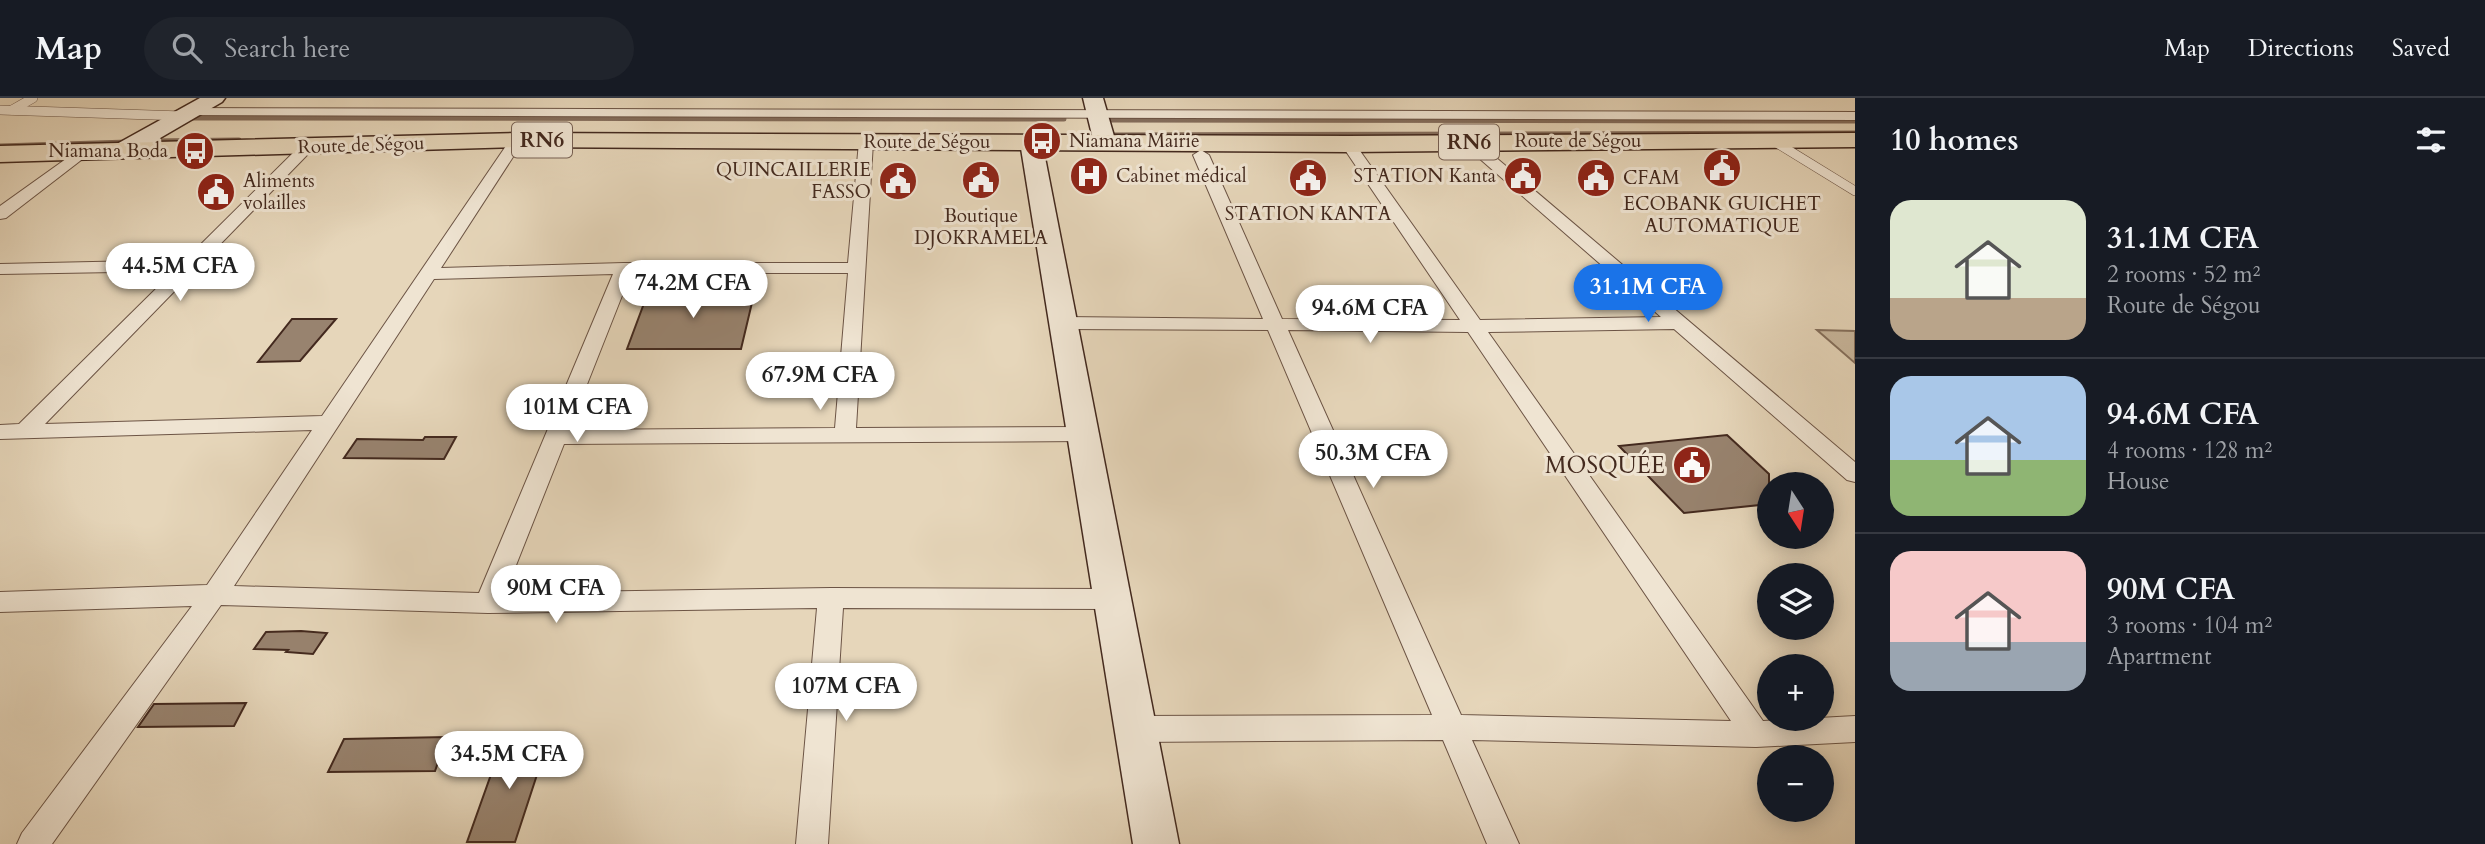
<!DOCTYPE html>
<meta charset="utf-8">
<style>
:root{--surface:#171b24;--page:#20242c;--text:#f1f3f6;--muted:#9ea1a6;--line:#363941;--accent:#1a73e8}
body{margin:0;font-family:Cardo,serif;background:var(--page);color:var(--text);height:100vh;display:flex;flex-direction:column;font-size:26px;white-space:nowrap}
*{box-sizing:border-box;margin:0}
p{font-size:23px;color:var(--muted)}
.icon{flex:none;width:38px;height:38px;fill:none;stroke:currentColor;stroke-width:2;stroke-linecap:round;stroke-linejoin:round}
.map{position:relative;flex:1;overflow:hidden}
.details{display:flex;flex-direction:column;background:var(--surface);width:630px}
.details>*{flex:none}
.needle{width:46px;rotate:168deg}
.buttons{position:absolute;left:1757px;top:374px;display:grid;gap:14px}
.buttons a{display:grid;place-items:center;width:77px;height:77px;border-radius:50%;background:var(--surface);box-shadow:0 4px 18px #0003;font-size:35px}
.price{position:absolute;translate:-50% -60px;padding:0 16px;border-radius:24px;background:#fff;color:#222;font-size:23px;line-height:46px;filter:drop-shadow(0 2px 4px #0008)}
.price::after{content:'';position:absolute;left:50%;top:42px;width:21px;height:16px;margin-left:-10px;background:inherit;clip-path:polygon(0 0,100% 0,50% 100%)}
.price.selected{background:var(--accent);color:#fff}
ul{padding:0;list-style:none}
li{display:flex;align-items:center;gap:21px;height:175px;padding:0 35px}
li+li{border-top:2px solid var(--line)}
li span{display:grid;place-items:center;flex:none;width:196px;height:140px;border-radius:21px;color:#555}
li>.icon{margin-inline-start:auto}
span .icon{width:84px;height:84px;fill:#fffc;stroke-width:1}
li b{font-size:30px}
h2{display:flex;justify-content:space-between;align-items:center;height:84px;padding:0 35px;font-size:30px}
header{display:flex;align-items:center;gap:42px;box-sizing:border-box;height:98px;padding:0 35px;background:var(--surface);border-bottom:2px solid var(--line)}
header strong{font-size:33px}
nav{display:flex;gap:38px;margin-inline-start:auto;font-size:24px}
.search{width:490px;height:63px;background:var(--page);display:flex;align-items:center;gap:18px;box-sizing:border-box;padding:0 24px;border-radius:38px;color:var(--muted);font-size:26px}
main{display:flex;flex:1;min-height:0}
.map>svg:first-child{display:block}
</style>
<header>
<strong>Map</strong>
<div class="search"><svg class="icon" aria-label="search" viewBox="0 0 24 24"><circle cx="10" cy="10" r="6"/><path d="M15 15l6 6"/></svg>Search here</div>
<nav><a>Map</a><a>Directions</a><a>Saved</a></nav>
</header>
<main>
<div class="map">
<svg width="1855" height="746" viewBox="0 0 1855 746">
<rect width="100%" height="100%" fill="#e6d6ba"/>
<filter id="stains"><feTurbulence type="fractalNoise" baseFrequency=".00286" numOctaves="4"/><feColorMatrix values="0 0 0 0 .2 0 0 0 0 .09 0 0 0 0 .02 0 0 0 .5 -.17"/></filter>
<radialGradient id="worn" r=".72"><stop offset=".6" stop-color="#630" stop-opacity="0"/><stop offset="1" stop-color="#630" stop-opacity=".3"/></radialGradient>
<polygon fill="#cab99f" stroke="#86715e" stroke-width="2" points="1817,232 1855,233 1855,265"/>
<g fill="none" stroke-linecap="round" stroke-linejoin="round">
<g stroke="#846d5c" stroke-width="5">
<polyline points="192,20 1064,21"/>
<polyline points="1106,22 1855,23"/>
<polyline points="1110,37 1855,35"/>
<polyline points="150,43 239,42"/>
<polyline points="0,48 128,44"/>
</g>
</g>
<g fill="#98836f" stroke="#43291e" stroke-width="2">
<polygon points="649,192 755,192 741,251 627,251"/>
<polygon points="292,221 336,221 300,263 258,264"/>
<polygon points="1727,337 1769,376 1769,406 1684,415 1619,348"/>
<polygon points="425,339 456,339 444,361 344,360 357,341 423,342"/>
<polygon points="301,533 327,535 313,556 286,554 288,552 254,551 266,534"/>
<polygon points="246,605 234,628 138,629 154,606"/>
<polygon points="447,639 435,673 328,674 344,641"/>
<polygon points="504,640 549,640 515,744 467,744"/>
</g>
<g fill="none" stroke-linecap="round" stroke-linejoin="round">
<defs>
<g id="lane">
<polyline points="0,12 183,18"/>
<polyline points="12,12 33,0"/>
<polyline points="1772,42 1855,93"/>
</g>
<g id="street">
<polygon points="189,10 1855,14 1855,22 184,17 184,11"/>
<path d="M517 38 524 42 441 170 624 165H848L859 44 861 41H871L873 44 856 330 1084 329 1092 331 1095 336 1092 341 1084 343 564 346 505 495 831 490 1112 491 1121 494 1125 501 1121 508 1112 511 843 510 828 746H796L817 510 488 515 221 507 52 746H17L22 735 192 508 0 514V494L207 487 312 332 0 341V327L19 326 174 173 0 176V166L185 162 302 46H312L314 49 312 52 45 326 322 318 512 39ZM631 175H848L835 330 569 332ZM613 176 479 495 234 488 434 181Z"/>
<path d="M1469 40 1474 41 1855 364V384L1847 382 1674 231 1488 234 1763 623 1855 618V644L1756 649 1472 642 1519 746H1487L1443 642 1135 644 1125 640 1121 631 1125 622 1135 618 1432 617 1268 232 1063 231 1053 225 1063 219 1263 221 1193 57 1201 52 1209 57 1282 221 1460 222 1341 46 1348 42 1353 43 1480 222 1661 219 1464 47 1462 44 1464 41ZM1288 232 1468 234 1731 623 1461 617Z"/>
<polygon points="84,48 92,53 89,56 6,120 0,121 0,108"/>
</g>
<g id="secondary">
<polygon points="200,0 225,0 222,4 131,57 115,57 112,52 115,47"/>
<polygon points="1083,0 1103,0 1116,45 1113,50 1097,50 1094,45"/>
<polygon points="1031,38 1039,39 1042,44 1179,746 1133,746 1020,44 1023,39"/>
</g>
<polygon id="highway" points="517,35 1348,38 1855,35 1855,49 1348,54 517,49 0,64 0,48"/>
</defs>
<use href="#lane" stroke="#6c5445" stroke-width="10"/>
<use href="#street" stroke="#6c5445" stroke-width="2"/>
<use href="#secondary" stroke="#43291e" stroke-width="3"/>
<use href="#highway" stroke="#43291e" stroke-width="3"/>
<use href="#lane" stroke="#efe4d2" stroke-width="9"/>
<use href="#street" fill="#efe4d2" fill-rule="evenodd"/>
<use href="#secondary" fill="#efe4d2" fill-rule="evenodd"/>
<use href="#highway" fill="#e6d6ba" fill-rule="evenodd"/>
</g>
<defs>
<symbol id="bus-disc" viewBox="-11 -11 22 22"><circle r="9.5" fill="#8f2418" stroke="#efe4d2"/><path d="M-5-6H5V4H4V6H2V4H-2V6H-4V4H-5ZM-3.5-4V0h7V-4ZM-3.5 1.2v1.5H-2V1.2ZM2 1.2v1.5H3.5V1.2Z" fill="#fff"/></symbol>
<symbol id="civic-disc" viewBox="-11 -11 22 22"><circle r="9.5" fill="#8f2418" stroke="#efe4d2"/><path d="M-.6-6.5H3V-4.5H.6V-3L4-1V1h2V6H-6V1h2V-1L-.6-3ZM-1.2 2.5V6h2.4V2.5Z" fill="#fff"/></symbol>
<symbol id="hospital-disc" viewBox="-11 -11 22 22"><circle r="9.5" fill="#8f2418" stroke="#efe4d2"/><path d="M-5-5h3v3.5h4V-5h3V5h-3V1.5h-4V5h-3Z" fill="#fff"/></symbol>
</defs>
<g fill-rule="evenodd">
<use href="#bus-disc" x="1020" y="21" width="44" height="44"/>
<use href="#bus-disc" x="173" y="31" width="44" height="44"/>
<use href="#civic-disc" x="1700" y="48" width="44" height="44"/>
<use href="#hospital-disc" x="1067" y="56" width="44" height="44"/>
<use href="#civic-disc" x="1501" y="56" width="44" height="44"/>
<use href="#civic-disc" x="1286" y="58" width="44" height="44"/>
<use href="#civic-disc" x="1574" y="58" width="44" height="44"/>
<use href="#civic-disc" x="959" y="60" width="44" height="44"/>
<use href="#civic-disc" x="876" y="61" width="44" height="44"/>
<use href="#civic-disc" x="194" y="72" width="44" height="44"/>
<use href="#civic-disc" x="1670" y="345" width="44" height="44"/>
</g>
<g text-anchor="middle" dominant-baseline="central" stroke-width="6" stroke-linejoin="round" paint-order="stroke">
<g font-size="19" fill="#43291e" stroke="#efe4d2" text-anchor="start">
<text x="1069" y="43">Niamana Mairie</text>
<text x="168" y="53" text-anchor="end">Niamana Boda</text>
<text x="871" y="72" text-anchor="end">QUINCAILLERIE<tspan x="871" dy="22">FASSO</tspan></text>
<text x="1116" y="78">Cabinet médical</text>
<text x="1496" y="78" text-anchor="end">STATION Kanta</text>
<text x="1623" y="80">CFAM</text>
<text x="243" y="83">Aliments<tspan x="243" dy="22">volailles</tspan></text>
<text x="1722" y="106" text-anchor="middle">ECOBANK GUICHET<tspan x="1722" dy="22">AUTOMATIQUE</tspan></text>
<text x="1308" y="116" text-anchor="middle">STATION KANTA</text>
<text x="981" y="118" text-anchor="middle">Boutique<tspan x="981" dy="22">DJOKRAMELA</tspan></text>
</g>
<g font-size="19" fill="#43291e" stroke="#efe4d2">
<text x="1578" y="43">Route de Ségou</text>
<text x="927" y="44">Route de Ségou</text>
<text transform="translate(361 47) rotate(-2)">Route de Ségou</text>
</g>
<g fill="#efe4d2" stroke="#776154" stroke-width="2">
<rect x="512" y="24.5" width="60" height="35" rx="5"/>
<rect x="1439" y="26.5" width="60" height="35" rx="5"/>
</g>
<g font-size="21" font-weight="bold" fill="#43291e">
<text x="542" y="42">RN6</text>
<text x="1469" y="44">RN6</text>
</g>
<g font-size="23" fill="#43291e" stroke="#efe4d2" text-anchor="end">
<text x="1665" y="367">MOSQUÉE</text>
</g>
</g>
<rect width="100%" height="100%" filter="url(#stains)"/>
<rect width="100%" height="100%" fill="url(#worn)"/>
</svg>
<div class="buttons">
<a><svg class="needle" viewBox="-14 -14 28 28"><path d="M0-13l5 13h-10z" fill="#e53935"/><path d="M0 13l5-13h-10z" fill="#9ea1a6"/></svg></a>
<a><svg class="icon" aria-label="layers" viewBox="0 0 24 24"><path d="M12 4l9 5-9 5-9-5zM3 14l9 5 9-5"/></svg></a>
<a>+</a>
<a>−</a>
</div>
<b class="price" style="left:180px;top:205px">44.5M CFA</b>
<b class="price" style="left:693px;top:222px">74.2M CFA</b>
<b class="price selected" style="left:1648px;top:226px">31.1M CFA</b>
<b class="price" style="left:1370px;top:247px">94.6M CFA</b>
<b class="price" style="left:820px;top:314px">67.9M CFA</b>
<b class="price" style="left:577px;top:346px">101M CFA</b>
<b class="price" style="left:1373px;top:392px">50.3M CFA</b>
<b class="price" style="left:556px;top:527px">90M CFA</b>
<b class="price" style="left:846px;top:625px">107M CFA</b>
<b class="price" style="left:509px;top:693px">34.5M CFA</b>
</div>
<section class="details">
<h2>10 homes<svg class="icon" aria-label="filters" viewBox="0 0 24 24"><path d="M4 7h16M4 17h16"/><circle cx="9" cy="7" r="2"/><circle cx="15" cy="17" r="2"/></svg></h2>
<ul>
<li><span style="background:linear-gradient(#dfe7d0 70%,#b9a48a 0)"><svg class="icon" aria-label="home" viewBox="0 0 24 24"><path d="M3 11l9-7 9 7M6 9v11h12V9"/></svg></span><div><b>31.1M CFA</b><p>2 rooms · 52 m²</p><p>Route de Ségou</p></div></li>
<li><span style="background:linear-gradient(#a9c7e8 60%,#8fb573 0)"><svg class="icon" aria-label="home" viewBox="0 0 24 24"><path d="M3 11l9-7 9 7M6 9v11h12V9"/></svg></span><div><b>94.6M CFA</b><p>4 rooms · 128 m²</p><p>House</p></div></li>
<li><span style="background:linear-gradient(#f6c9c9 65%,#9aa5b1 0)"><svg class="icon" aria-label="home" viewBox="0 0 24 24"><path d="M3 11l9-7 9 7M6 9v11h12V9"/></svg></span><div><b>90M CFA</b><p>3 rooms · 104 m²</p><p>Apartment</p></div></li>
</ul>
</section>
</main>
